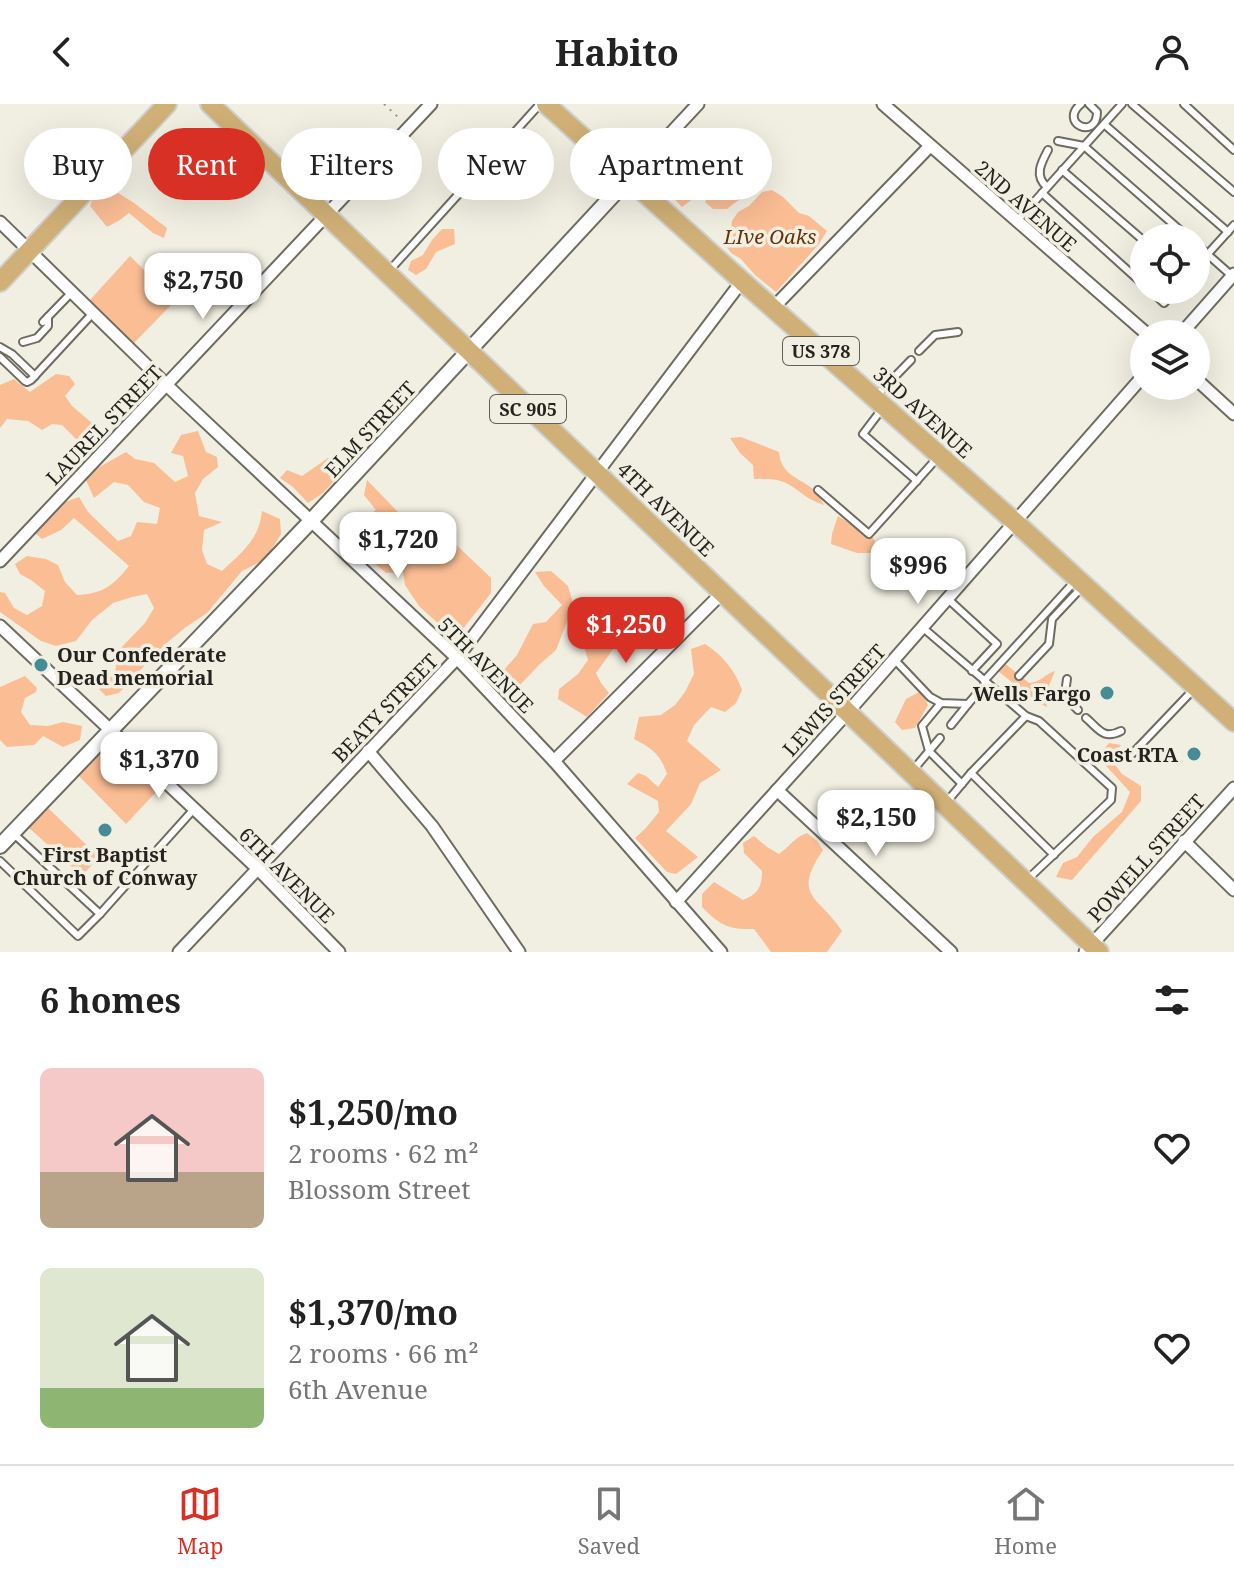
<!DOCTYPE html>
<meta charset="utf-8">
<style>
:root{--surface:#fff;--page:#f2f2f2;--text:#222;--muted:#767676;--line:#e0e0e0;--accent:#d93025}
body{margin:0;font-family:"Noto Serif",serif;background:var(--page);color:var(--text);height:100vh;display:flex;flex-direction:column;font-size:30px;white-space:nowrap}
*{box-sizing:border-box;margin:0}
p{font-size:26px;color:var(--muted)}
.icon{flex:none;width:44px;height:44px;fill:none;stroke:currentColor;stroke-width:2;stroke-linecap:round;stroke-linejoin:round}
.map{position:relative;height:848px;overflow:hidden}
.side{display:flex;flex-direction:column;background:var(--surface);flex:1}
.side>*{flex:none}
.hud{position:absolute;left:24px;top:24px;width:800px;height:72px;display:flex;gap:16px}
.fabs{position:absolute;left:1130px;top:120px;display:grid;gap:16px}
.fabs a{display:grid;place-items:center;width:80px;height:80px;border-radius:50%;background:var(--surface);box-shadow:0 8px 32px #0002;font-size:40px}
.price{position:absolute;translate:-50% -68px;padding:0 18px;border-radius:16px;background:#fff;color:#222;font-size:26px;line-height:52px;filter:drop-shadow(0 2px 4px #0008)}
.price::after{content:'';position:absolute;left:50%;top:48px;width:24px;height:18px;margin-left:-12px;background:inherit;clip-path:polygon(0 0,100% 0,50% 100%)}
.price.selected{background:var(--accent);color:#fff}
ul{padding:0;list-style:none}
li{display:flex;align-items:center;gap:24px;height:200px;padding:0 40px}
li span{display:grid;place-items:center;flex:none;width:224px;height:160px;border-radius:12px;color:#555}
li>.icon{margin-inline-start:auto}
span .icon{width:96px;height:96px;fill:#fffc;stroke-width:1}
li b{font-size:34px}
h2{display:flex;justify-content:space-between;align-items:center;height:96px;padding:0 40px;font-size:34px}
.chip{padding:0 28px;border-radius:36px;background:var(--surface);box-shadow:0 8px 32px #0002;font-size:28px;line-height:72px}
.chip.selected{background:var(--accent);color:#fff}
header{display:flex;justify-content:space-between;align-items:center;height:104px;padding:0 40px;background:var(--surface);font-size:36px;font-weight:700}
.dock{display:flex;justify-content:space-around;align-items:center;height:112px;border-top:2px solid var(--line);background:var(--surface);font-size:22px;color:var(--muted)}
.dock a{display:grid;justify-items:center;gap:4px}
.dock .selected{color:var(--accent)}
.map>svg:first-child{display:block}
</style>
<header><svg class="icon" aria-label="back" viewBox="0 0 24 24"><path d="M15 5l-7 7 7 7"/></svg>Habito<svg class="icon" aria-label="person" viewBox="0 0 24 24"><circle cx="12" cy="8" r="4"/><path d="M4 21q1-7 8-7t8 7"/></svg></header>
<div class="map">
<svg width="1234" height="848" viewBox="0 0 1234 848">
<rect width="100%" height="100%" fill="#f1efe2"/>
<g fill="#fabd94">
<path d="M728 43 736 54 756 67C753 94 746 89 727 105H713L705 98C719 79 725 75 720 51Z"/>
<polygon points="693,67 703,74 702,88 682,103 665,85 679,70"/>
<polygon points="107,82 134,99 167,124 164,134 153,129 129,109 120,116 107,123 90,102 94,90"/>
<polygon points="772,86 783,93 799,109 809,112 827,127 819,140 776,188 755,171 741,155 731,149 723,138 731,126 732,117 738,108 749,102 762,88"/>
<polygon points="442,125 454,125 455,140 436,148 426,165 416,171 408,166 411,157 423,151 432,136"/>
<polygon points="130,152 175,197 133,240 90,196"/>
<polygon points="56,270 69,272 75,280 65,292 72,302 92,319 92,330 79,338 62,321 52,320 42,326 28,317 7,315 0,324 0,281 14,275 30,288"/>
<path d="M198 327 206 348 217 353 218 363 203 375 195 389 199 412 222 418 204 426 202 446 207 460 222 467C242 448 259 436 262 407L280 415 281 430 266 455 242 467 207 509 186 523 163 542 119 589 106 592 99 585 115 568 119 546 145 519 154 504 147 490 132 493 113 499 92 516 76 537 56 542 41 537 0 508V488L5 489 14 504 27 511 42 502 45 487 31 476 20 470 15 460 27 452 46 455 58 461 65 478 77 491C102 490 113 482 129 462L74 414 61 426 42 435 35 429 65 398 79 393 88 408 118 437 131 432 137 418 157 420 160 404 144 398 128 381 114 378 94 394 85 374 101 362 126 348 135 355 154 359 175 378 188 372 183 352 171 349 181 331Z"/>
<path d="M741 333 779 348C781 371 798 373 813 385 818 389 821 396 824 401 792 390 796 372 754 375L753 361 740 349 730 334Z"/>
<polygon points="328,354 341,360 341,369 323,389 308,399 293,383 280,374 287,366 302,372"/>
<polygon points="367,376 424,435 433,433 448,433 491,474 491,489 455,535 419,502 405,481 403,468 386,469 373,458 395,440 385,419 366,425 362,447 350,436 363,415 376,406 364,391"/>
<polygon points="838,412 849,419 864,423 875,437 871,449 857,449 831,440 832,430"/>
<polygon points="551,467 568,482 573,499 568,515 556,546 539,561 517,584 501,569 517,551 533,520 546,518 562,501 544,482 535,468"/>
<polygon points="600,519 614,525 616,541 596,569 601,579 609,589 587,613 558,595 559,585 578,570 588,556 583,539 593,524"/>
<path d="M705 540C722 551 735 566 742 586L736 599 725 608 711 603 694 621 687 637 721 666 700 679 691 700 666 727 698 753 676 770 667 768 635 734 645 725 659 708 658 697 627 680 638 669 646 672 658 683 667 670C660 650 653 645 634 635L639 613 661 611 675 601 685 588 694 570 691 545Z"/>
<path d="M1003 558 1029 579C1042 578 1043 571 1055 567L1045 591 1047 603 1037 598 998 567Z"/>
<polygon points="25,572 37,584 36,588 25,594 21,608 30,621 48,622 63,618 82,622 80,636 63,643 43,632 34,641 7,643 0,636 0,583"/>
<polygon points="921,587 928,601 915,624 902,626 895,618 906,595"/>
<polygon points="1109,639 1121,641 1110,654 1122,670 1141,682 1141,697 1072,776 1056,773 1063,759 1077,753 1093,733 1122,708 1130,688 1098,653"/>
<polygon points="108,640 156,688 126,720 78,671"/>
<polygon points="47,703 99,753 82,772 28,723"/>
<path d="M807 729 817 737 823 746C791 793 819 792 842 827L827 848H771L754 825C728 826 720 821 702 803V790L714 778 743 796C758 790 762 783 762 767L744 749 743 739 754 732 767 743 779 750C790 742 795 733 807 729Z"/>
</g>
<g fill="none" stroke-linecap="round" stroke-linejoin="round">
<defs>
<g id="service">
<path d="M1081 0C1058 19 1097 37 1097 8L1089 0"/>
<polyline points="1132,0 1234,88"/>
<polyline points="1184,0 1234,46"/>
<polyline points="1105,21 1228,128"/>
<polyline points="1058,37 1084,42 1189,134"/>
<polyline points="1062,66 1144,137"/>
<path d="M1047 83C1034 72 1041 59 1048 46"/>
<polyline points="1042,89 1144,181"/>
<polyline points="1017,117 1122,0"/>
<polyline points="1196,140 1232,172"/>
<polyline points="1196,163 1234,121"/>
<polyline points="389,167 540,0"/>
<polyline points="1150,186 1164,199 1176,186"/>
<polyline points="43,218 72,188"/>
<polyline points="23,238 37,234 48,222 48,213"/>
<polyline points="0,243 12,250 35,272"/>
<polyline points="919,247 935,231 958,228"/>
<polyline points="0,253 25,277 27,278 31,276 93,209"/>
<polyline points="877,291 911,256"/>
<polyline points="882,305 863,330 917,377"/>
<polyline points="818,386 869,430 939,352"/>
<polyline points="948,495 997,540 972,567"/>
<polyline points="922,523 1026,612 1039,617 1112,684 1111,696 1028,775"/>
<polyline points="894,555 930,593 941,599 968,600 986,579"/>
<polyline points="1019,572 1049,540 1052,515 1082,483"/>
<path d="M1067 575C1064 593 1065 594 1078 606"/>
<polyline points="984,577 1076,476"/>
<polyline points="941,599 922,622 929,647 962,680"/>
<polyline points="1026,612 971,669 1054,751"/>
<path d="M1086 614C1099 625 1103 636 1121 627"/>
<polyline points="951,621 968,600"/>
<polyline points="1132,650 1193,586"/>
<polyline points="914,665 940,634"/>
<polyline points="945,700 971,669"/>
<polyline points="158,745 194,705"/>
<polyline points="0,757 78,832 100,810 14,730"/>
<polyline points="100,810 150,754"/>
</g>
<g id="minor">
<polyline points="883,0 1147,230"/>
<polyline points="628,75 698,0"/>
<polyline points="0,118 178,292 457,554 554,657 721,848"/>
<polyline points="773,204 930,42"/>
<polyline points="1181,230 1234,170"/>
<polyline points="1196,275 1234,310"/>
<polyline points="0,457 431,0"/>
<polyline points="0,522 257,764 339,848"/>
<polyline points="368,647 432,722 519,848"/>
<polyline points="554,657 722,489"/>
<polyline points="777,686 951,848"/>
<polyline points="1184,737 1234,786"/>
<polyline points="676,798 847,609 1144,271"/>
<polyline points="179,848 457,554 742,177"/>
<polyline points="1085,848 1234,684"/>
</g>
<polyline id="tertiary" points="0,742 310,418 628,75"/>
<g id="primary">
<polyline points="210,0 1099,848"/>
<polyline points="546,0 742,177 1015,418 1234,618"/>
<polyline points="0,178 167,0"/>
</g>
</defs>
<use href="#service" stroke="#6e6c61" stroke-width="10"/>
<use href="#minor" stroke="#6e6c61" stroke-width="15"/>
<use href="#tertiary" stroke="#6e6c61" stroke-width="18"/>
<use href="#primary" stroke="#cfcfce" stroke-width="22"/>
<polyline stroke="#939289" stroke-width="2" stroke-dasharray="2 6" stroke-linecap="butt" points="384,0 400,15"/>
<use href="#service" stroke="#fff" stroke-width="6"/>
<use href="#minor" stroke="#fff" stroke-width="11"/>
<use href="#tertiary" stroke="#fff" stroke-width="14"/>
<use href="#primary" stroke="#d0b076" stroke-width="18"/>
</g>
<g fill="#458c96" stroke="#f1efe2" stroke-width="3">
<circle cx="41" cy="561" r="8"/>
<circle cx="1107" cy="589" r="8"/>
<circle cx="1194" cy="650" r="8"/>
<circle cx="105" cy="726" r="8"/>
</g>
<g text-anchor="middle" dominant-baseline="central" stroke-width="7" stroke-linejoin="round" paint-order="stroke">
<g fill="#f1efe2" stroke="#62605a" stroke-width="2">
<rect x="783" y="233" width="76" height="28" rx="6"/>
<rect x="490" y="291" width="76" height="28" rx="6"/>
</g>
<g font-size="18" font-weight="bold" fill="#24231f">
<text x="821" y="247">US 378</text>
<text x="528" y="305">SC 905</text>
</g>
<g font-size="20" fill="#24231f" stroke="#f1efe2">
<text transform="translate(1026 102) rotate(41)">2ND AVENUE</text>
<text transform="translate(923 308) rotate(42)">3RD AVENUE</text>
<text transform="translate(104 321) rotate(-46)">LAUREL STREET</text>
<text transform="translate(370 325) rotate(-47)">ELM STREET</text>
<text transform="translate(666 405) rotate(44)">4TH AVENUE</text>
<text transform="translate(486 561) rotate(45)">5TH AVENUE</text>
<text transform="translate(834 596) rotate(-48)">LEWIS STREET</text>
<text transform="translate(385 604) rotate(-46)">BEATY STREET</text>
<text transform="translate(1146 754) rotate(-48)">POWELL STREET</text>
<text transform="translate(287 771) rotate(45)">6TH AVENUE</text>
</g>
<g font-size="20" font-style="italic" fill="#633209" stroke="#f1efe2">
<text x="770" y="132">LIve Oaks</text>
</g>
<g font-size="20" font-weight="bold" fill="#24231f" stroke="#f1efe2" text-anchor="end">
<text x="57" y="550" text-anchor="start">Our Confederate<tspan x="57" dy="23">Dead memorial</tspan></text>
<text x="1091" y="589">Wells Fargo</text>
<text x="1178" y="650">Coast RTA</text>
<text x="105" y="750" text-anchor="middle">First Baptist<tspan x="105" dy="23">Church of Conway</tspan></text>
</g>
</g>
</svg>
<div class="fabs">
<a><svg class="icon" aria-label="locate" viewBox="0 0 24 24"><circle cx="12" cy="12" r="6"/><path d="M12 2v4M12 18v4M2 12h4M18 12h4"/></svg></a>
<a><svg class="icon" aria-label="layers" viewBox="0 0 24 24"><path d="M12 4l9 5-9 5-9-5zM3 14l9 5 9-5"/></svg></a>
</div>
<b class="price" style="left:203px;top:217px">$2,750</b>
<b class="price" style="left:398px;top:476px">$1,720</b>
<b class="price" style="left:918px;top:502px">$996</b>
<b class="price selected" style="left:626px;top:561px">$1,250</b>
<b class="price" style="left:159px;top:696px">$1,370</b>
<b class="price" style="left:876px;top:754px">$2,150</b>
<div class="hud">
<a class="chip">Buy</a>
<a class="chip selected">Rent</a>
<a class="chip">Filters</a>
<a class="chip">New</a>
<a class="chip">Apartment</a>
</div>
</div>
<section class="side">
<h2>6 homes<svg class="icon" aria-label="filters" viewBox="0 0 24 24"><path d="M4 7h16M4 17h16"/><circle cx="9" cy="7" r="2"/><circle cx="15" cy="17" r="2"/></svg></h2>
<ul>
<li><span style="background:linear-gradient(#f6c9c9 65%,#b9a48a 0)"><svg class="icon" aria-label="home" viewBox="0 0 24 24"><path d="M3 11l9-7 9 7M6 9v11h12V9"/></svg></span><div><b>$1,250/mo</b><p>2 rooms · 62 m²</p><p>Blossom Street</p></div><svg class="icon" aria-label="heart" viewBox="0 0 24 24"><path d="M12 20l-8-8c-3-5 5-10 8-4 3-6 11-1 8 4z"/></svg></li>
<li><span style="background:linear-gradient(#dfe7d0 75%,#8fb573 0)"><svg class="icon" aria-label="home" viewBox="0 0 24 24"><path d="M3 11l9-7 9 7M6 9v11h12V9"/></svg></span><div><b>$1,370/mo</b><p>2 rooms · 66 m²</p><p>6th Avenue</p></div><svg class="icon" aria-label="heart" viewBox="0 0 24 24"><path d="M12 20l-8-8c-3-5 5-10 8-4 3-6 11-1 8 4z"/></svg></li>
</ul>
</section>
<nav class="dock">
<a class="selected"><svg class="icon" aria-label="map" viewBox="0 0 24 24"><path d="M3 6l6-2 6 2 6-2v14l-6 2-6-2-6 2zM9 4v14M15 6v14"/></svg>Map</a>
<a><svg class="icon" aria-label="saved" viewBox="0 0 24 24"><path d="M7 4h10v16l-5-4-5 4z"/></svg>Saved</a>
<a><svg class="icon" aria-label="home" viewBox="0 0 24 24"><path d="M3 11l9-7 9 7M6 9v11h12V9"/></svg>Home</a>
</nav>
